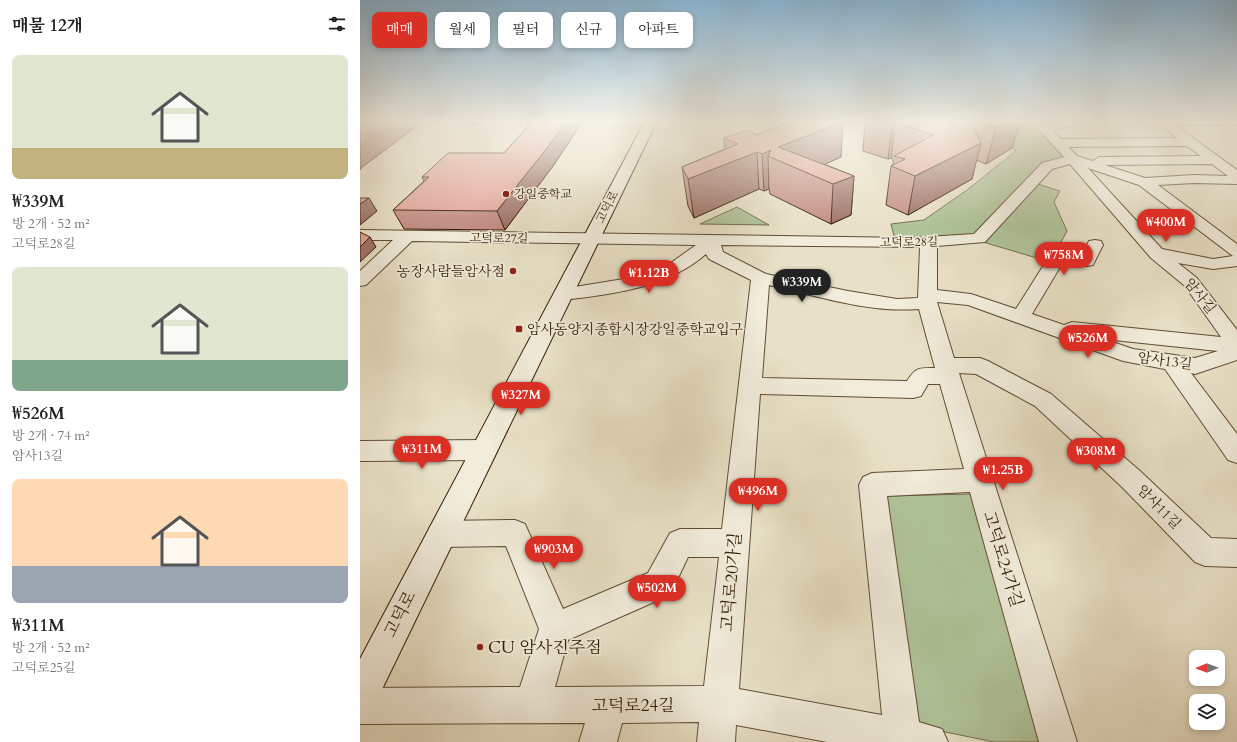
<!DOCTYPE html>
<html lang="ko">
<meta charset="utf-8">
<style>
:root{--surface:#fff;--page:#f2f2f2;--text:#202124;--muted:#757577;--accent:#d93025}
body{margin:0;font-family:Cardo,"Noto Serif KR",serif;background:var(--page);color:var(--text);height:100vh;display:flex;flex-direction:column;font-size:15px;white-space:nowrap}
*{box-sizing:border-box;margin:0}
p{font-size:13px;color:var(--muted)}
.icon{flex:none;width:22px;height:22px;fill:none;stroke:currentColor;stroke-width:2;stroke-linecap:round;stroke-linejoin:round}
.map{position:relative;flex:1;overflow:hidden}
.panel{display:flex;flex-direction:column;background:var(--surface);width:360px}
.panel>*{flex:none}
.guide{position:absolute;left:12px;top:12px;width:380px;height:36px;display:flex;gap:8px}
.needle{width:26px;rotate:269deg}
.fabs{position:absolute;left:829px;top:650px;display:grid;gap:8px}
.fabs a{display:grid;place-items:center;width:36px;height:36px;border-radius:8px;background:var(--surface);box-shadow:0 2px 6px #0003;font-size:20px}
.price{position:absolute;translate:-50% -34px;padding:0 9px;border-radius:14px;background:var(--accent);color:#fff;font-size:13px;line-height:26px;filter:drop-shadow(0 1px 2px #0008)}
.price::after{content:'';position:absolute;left:50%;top:24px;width:12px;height:9px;margin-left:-6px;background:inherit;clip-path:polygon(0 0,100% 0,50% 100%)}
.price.current{background:#222;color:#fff}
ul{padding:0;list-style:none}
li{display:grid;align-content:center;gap:8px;height:212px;padding:0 12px}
li span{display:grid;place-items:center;height:124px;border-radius:8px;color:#555}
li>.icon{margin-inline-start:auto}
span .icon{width:72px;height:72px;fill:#fffc;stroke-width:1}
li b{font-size:17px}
h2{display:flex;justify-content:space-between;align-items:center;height:48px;padding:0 12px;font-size:17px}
.tag{padding:0 14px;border-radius:8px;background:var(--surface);box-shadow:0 2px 6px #0003;font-size:14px;line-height:36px}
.tag.current{background:var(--accent);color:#fff}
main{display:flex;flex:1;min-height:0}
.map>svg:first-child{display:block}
</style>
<main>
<section class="panel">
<h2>매물 12개<svg class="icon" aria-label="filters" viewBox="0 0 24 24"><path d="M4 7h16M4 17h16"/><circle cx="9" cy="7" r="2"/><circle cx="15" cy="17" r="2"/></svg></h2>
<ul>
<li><span style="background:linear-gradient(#dfe7d0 75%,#c2b280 0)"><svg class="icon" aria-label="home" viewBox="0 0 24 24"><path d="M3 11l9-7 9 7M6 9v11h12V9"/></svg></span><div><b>₩339M</b><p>방 2개 · 52 m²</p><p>고덕로28길</p></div></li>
<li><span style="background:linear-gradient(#dfe7d0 75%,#7fa58c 0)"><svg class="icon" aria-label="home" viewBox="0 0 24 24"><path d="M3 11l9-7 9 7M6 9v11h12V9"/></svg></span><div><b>₩526M</b><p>방 2개 · 74 m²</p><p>암사13길</p></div></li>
<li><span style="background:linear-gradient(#ffd9b3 70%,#9aa5b1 0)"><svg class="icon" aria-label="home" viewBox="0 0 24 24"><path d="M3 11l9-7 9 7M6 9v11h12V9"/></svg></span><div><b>₩311M</b><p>방 2개 · 52 m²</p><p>고덕로25길</p></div></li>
</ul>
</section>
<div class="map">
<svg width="877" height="742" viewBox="0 0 877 742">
<rect width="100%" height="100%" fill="#e9e1c7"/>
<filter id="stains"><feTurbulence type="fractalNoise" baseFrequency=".005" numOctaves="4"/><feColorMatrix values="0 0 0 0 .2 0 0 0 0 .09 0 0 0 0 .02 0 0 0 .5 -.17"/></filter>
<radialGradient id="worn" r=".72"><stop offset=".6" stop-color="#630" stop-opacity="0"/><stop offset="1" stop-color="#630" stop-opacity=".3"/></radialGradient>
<g fill="#b0c49a" stroke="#72704e">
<polygon points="628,121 676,121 713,159 687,166 619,239 535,240 531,224 564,220 607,190 656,151 645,142 660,131"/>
<polygon points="675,183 700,191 694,202 707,231 690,262 623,242"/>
<polygon points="377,207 409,225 340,224"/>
<polygon points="615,494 685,742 634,742 556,726 526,496"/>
</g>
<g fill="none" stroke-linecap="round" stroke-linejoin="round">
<defs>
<g id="minor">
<path d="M671 121H683L686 124 702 121H726L724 123 692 130 701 139 817 138 795 121H877V125H815L877 170V184L834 183 798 185 877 244V266L853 269 818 263 837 278 877 330V360L835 374 831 373 877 434V463L868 460 805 369 763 361 608 305 577 302 594 358H620L628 361 691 394 780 471 851 538 877 539V567L845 566 835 562 762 487 675 406 616 374 599 373 717 742H679L610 492 527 496 559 722 582 729 588 742H467L376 725 375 742H337L339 722 262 723 257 742H219L225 723 0 724V688L160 687 179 629 146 546 81 547 71 543 67 534 71 525 81 521 155 520 165 524 203 609 288 573 310 533 320 529H362L391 280 349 259 346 254C307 288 253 294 203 300L196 298 194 294 196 290 276 277 312 262 336 245 52 241 6 285 0 286V271L33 240H0V230L551 238 614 234 682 163 704 157ZM827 146 841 156 739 157 733 161 717 156 708 147ZM710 164 791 258 825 286 861 337 712 322 704 325 672 314 703 262 727 266 733 265 743 245 741 241 735 240 729 241 722 255 698 251 692 252 656 309 611 294 577 290V246L625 242 692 169ZM852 164 868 176 834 175 785 178 745 165ZM728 168 779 185 873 256 853 259 802 249ZM361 245 560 247 558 298 537 299 488 291 406 274 363 252ZM409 285C457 296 509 313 559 309L575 368C559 368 556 367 547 381L402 378ZM744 339 858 351 835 358 773 349ZM568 384H580L604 469 512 473 503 477 499 485 522 715 379 689 400 394 553 398 561 396ZM328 557H359L344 686 195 687 208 640 310 595Z"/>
<polygon points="123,440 132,443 136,450 132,457 123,460 0,461 0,441"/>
</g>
<polygon id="secondary" points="285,121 297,121 13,708 0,713 0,659"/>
</defs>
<use href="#minor" stroke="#614d32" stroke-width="2"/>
<use href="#secondary" stroke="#341c01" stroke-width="2"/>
<use href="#minor" fill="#f1ecdb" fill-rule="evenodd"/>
<use href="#secondary" fill="#f1ecdb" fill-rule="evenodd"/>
</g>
<g fill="#c48f85" stroke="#341c01">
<polygon points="100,121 124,121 113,125"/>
<polygon points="162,121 223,121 193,166 145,230 44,229 33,210 64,181 62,177 144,153 169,125"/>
<polygon points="416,121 480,121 481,157 464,164 494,176 491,215 471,224 410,194 409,189 404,191 399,189 334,218 328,206 322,167 365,149 364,138 397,135 424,124"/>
<polygon points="501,121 577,121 591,125 599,121 660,121 652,148 626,164 616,160 612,179 548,215 526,205 531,166 533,165 533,159 531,158 528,159 503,151 505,122"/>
</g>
<g fill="#a0746c" stroke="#341c01">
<polygon points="0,121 64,121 1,168 1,169 0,170"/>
<polygon points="111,121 124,121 113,125"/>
<polygon points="207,121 223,121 193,166 145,230 137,211"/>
<polygon points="522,121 539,121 535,123 531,158 528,159 532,124"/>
<polygon points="648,121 660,121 652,148 626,164 636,128"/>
<polygon points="483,122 481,157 446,173 418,147"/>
<polygon points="621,143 612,179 548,215 555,176"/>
<polygon points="411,150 408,156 409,189 404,191 402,154"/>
<polygon points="397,152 399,189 334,218 328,179"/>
<polygon points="494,176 491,215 471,224 473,184"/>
<polygon points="9,198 17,211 0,225 0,204"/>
<polygon points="10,237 16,247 0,262 0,247"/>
</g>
<g fill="#e4a69b" stroke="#341c01">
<polygon points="173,121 207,121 187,148 137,211 33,210 69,177 62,177 88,153 144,153"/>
<polygon points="432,121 480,121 483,122 418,147 494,176 473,184 408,156 411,150 402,154 397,152 328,179 322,167 378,144 364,138 387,130 397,135"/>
<polygon points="522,121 577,121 591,125 599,121 609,121 621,143 555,176 531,166 545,159 534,156 573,135 535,122 532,124"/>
<polygon points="613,121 648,121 636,128"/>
<polygon points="0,198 9,198 0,204"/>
<polygon points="0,232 10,237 0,247"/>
</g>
<linearGradient id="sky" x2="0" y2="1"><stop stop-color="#89b7d7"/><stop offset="0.54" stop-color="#f5f2e6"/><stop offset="1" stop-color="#f5f2e6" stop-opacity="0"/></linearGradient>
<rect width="877" height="225" fill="url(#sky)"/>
<g fill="#8f2418" stroke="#f1ecdb" stroke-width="1.5">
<circle cx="146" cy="194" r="4"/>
<circle cx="153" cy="271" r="4"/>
<rect x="155" y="325" width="8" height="8" rx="2"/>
<circle cx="120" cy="647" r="4"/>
</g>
<g text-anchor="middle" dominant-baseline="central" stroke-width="3.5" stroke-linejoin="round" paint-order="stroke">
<g font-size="12" fill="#341c01" stroke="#f1ecdb" text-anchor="start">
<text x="154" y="194">강일중학교</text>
</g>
<g font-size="12" fill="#341c01" stroke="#f1ecdb">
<text transform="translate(247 207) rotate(-63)">고덕로</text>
<text transform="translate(139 238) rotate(1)">고덕로27길</text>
<text transform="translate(549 242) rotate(-1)">고덕로28길</text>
</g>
<g font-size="14" fill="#341c01" stroke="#f1ecdb" text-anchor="end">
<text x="145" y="271">농장사람들암사점</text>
<text x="167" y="329" text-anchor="start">암사동양지종합시장강일중학교입구</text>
</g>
<g font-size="14" fill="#341c01" stroke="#f1ecdb">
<text transform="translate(840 296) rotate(51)">암사길</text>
<text transform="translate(805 361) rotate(7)">암사13길</text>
<text transform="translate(799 507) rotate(45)">암사11길</text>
</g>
<g font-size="17" fill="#341c01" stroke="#f1ecdb">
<text transform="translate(643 559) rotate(73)">고덕로24가길</text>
<text transform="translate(371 582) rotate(-85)">고덕로20가길</text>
<text transform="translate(40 614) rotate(-63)">고덕로</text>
<text x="273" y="705">고덕로24길</text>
</g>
<g font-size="17" fill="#341c01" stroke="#f1ecdb" text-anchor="start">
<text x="128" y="647">CU 암사진주점</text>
</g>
</g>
<rect width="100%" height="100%" filter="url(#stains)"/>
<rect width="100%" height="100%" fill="url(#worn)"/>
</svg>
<div class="fabs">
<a><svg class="needle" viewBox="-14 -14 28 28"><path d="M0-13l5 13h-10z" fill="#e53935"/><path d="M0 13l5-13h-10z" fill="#757577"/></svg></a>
<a><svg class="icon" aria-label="layers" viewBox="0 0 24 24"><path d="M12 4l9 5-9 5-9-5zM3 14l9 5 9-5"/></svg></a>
</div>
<b class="price" style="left:806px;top:243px">₩400M</b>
<b class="price" style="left:704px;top:276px">₩758M</b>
<b class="price" style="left:289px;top:294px">₩1.12B</b>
<b class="price current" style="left:442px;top:303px">₩339M</b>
<b class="price" style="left:728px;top:359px">₩526M</b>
<b class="price" style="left:161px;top:416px">₩327M</b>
<b class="price" style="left:62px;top:470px">₩311M</b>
<b class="price" style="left:736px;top:472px">₩308M</b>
<b class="price" style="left:643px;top:491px">₩1.25B</b>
<b class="price" style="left:398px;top:512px">₩496M</b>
<b class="price" style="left:194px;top:570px">₩903M</b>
<b class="price" style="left:297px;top:609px">₩502M</b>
<div class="guide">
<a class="tag current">매매</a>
<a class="tag">월세</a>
<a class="tag">필터</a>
<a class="tag">신규</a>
<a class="tag">아파트</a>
</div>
</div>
</main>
